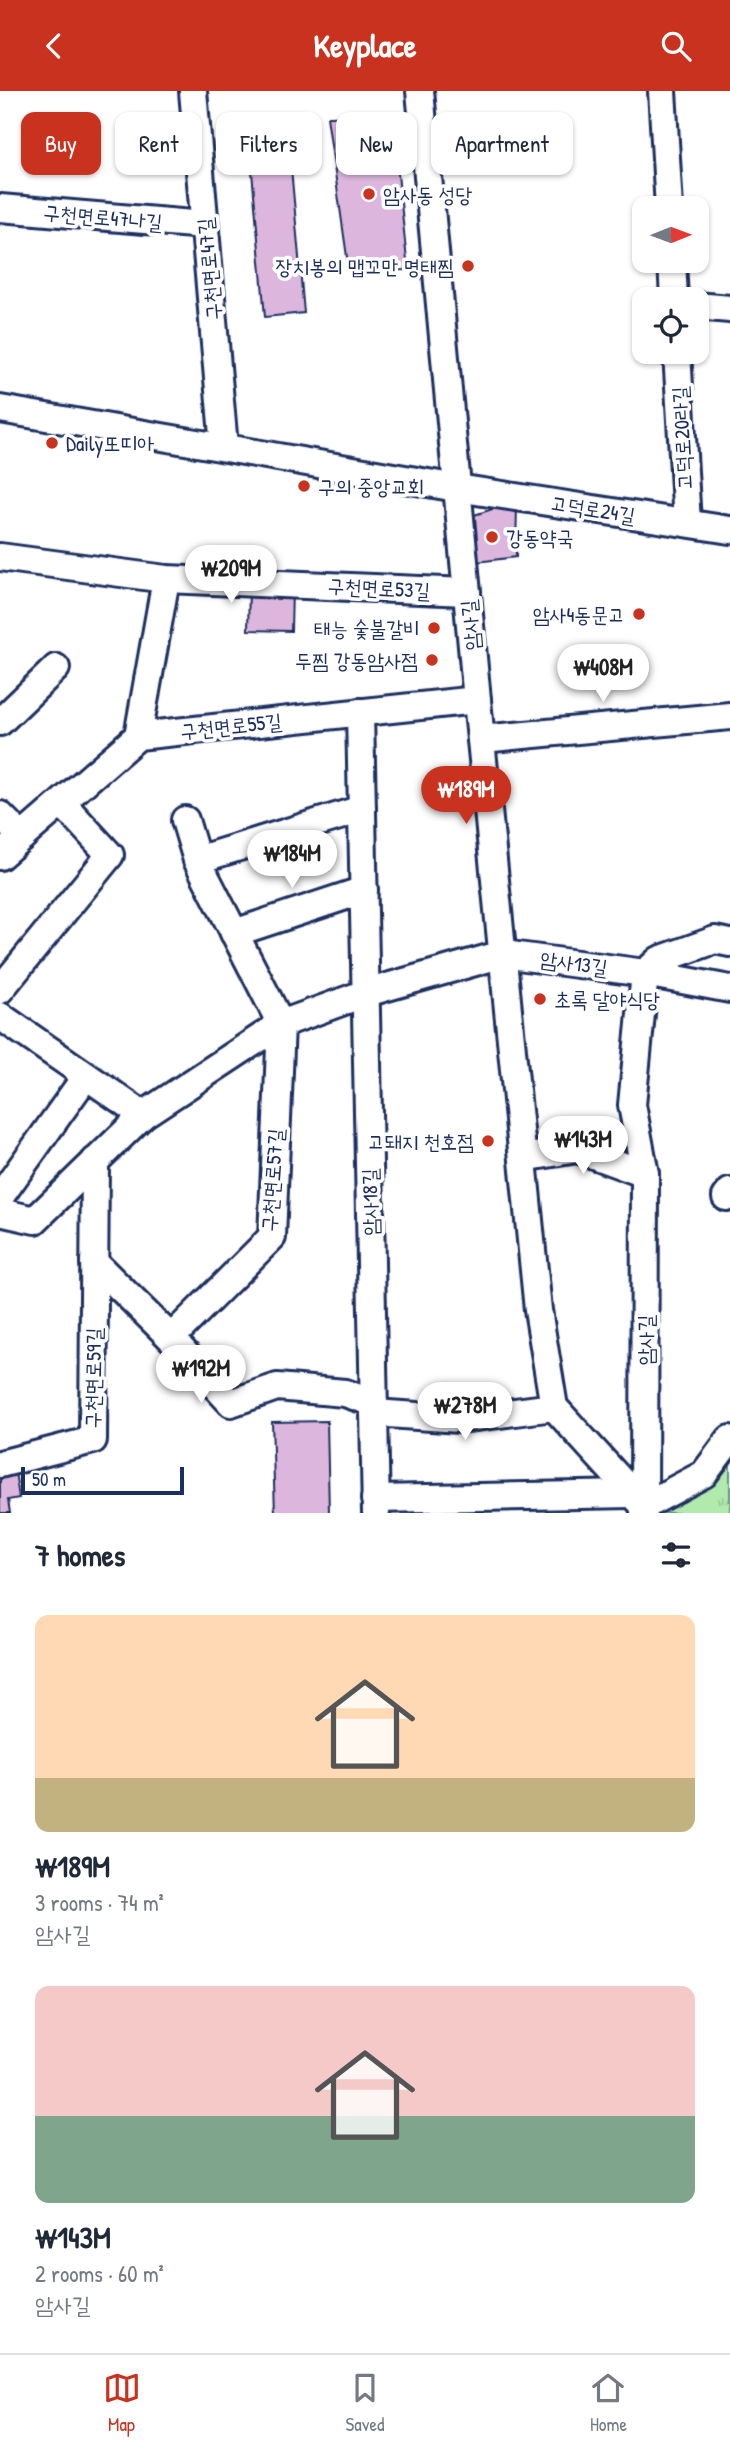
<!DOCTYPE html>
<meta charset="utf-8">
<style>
:root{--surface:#fff;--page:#f2f2f3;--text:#1f2937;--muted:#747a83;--line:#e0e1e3;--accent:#c8321e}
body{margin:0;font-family:"Patrick Hand","Poor Story",sans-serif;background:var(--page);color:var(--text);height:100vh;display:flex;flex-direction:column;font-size:26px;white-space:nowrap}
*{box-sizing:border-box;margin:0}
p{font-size:23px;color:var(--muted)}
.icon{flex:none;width:38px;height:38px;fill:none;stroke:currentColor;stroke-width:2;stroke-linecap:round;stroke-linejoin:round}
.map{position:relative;height:1422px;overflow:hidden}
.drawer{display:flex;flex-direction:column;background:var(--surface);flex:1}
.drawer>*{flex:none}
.top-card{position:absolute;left:21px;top:21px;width:690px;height:63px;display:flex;gap:14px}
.needle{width:46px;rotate:89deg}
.controls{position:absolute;left:632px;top:105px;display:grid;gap:14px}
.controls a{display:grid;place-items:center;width:77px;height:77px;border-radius:14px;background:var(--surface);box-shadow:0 2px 5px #0004;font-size:35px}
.scale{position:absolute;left:21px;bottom:18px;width:163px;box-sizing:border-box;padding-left:7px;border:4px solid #1b2f5e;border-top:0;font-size:19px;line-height:24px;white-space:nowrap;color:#1b2f5e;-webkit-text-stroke:5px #fff;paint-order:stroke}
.price{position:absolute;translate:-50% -60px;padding:0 16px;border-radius:24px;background:#fff;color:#222;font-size:23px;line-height:46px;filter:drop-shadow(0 2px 4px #0008)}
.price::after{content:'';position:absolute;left:50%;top:42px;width:21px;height:16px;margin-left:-10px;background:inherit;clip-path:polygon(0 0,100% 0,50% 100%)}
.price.active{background:var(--accent);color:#fff}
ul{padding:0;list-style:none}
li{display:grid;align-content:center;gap:14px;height:371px;padding:0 35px}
li span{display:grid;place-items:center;height:217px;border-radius:14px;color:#555}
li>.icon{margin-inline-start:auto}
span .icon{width:126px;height:126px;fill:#fffc;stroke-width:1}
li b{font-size:30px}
h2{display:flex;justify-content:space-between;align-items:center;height:84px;padding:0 35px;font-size:30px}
.pill{padding:0 24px;border-radius:14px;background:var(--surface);box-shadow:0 2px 5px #0004;font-size:24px;line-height:63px}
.pill.active{background:var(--accent);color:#fff}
header{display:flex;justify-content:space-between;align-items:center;height:91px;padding:0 35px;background:var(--accent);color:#fff;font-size:32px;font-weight:800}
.dock{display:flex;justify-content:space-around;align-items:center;height:98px;border-top:2px solid var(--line);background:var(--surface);font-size:19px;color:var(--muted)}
.dock a{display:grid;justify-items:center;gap:4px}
.dock .active{color:var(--accent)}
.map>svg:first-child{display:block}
</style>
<header><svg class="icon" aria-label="back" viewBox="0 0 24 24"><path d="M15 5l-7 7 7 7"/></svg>Keyplace<svg class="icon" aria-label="search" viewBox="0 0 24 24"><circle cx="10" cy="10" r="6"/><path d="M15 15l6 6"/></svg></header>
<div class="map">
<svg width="730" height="1422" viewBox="0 0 730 1422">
<defs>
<pattern id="park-tufts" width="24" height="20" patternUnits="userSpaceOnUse" patternTransform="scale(1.75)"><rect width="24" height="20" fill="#b2eaad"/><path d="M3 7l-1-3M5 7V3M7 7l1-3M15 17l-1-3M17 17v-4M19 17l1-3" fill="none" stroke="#98c997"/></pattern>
</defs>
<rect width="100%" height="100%" fill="#fff"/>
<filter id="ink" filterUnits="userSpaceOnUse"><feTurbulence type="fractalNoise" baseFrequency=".0143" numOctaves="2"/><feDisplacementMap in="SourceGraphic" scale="14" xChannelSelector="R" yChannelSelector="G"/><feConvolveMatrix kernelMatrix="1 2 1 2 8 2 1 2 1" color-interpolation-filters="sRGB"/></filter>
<g filter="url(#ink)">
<polygon fill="url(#park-tufts)" stroke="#668c86" stroke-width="2" points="730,1348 730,1422 644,1422"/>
<g fill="#ddb6de" stroke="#1b2f5e" stroke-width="2">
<polygon points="392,25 408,179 349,180 327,26"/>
<polygon points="287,32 304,222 265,226 248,36"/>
<polygon points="517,410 516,466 469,472 465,427"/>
<polygon points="249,498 292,499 291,540 248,539"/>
<polygon points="327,1330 329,1422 275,1422 272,1331"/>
<polygon points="15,1380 19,1407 8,1409 10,1422 0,1422 0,1382"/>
</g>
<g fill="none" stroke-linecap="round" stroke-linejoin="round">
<defs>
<g id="street">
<polyline points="193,0 224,356"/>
<polyline points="420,0 477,609 538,1219 554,1316 644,1415"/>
<polyline points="662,0 669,117"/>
<polyline points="0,117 205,134"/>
<polyline points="672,170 674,208"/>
<polyline points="696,215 730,218"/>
<polyline points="677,261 687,432"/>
<polyline points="0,318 457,397 730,439"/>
<polyline points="0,466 166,488 467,501"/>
<polyline points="360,621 376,1422"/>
<polyline points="0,631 56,577"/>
<polyline points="138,645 166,488"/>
<polyline points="481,648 730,625"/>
<polyline points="0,724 22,746"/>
<polyline points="0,765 138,645 477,609"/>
<polyline points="197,769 362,718"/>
<polyline points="234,842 364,799"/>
<polyline points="0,899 110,764 62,712"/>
<polyline points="0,925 143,1024"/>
<polyline points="523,1067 577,1058 645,1083"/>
<polyline points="0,1106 86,985"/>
<polyline points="726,1106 730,1101"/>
<polyline points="0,1121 35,1129 143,1024 281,933 366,902 503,863 645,882 730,898"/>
<polyline points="94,1171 171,1247 231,1312 277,1296 345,1302 374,1312"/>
<polyline points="171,1247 272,1146 281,933 197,769 185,729"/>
<polyline points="374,1322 460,1328 554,1316"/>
<polyline points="0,1373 93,1349 95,1070"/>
<polyline points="375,1408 633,1403"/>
<polyline points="644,1415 704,1383 730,1348"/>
<polyline points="644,1422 645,1083 632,1014 645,882 659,869 715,849 730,852"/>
</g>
</defs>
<use href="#street" stroke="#1b2f5e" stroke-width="32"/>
<use href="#street" stroke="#fff" stroke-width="26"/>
</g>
</g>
<g fill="#c8321e" stroke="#fff" stroke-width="2.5">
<circle cx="369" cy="103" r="7"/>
<circle cx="468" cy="175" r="7"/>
<circle cx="52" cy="352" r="7"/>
<circle cx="304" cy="395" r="7"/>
<circle cx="492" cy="446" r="7"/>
<circle cx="639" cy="523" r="7"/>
<circle cx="434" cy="537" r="7"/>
<circle cx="432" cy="569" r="7"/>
<circle cx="540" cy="908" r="7"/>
<circle cx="488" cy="1050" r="7"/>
</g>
<g text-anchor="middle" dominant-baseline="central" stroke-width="7" stroke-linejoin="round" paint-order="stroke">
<g font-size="21" fill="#1b2f5e" stroke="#fff" text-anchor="start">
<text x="383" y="103">암사동 성당</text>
<text x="454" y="175" text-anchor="end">장치봉의 맵꼬만 명태찜</text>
<text x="66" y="352">Daily또띠아</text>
<text x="318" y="395">구의 중앙교회</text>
<text x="506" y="446">강동약국</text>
<text x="625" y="523" text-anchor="end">암사4동문고</text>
<text x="420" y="537" text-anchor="end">태능 숯불갈비</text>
<text x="418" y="569" text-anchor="end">두찜 강동암사점</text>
<text x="554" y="908">초록 달야식당</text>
<text x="474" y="1050" text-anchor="end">고돼지 천호점</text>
</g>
<g font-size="21" fill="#1b2f5e" stroke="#fff">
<text transform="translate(103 126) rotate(5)">구천면로47나길</text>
<text transform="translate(209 178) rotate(-95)">구천면로47길</text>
<text transform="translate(682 347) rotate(-93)">고덕로20라길</text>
<text transform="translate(593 418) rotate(9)">고덕로24길</text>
<text transform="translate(379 497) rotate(3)">구천면로53길</text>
<text transform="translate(470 534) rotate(-95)">암사길</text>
<text transform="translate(231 635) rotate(-6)">구천면로55길</text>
<text transform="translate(574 872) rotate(8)">암사13길</text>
<text transform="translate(272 1089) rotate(-86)">구천면로57길</text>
<text transform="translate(370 1111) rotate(-91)">암사18길</text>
<text transform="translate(645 1249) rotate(-90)">암사길</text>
<text transform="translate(93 1287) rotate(-89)">구천면로59길</text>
</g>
</g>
</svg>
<div class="controls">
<a><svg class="needle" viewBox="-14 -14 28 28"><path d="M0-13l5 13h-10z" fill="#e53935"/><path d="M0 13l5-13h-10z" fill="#747a83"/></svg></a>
<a><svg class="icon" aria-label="locate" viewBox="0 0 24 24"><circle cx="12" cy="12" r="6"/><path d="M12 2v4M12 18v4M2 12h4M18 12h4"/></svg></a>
</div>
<div class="scale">50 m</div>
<b class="price" style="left:231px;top:514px">₩209M</b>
<b class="price" style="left:603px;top:613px">₩408M</b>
<b class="price active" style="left:466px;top:735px">₩189M</b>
<b class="price" style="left:292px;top:799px">₩184M</b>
<b class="price" style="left:583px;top:1085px">₩143M</b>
<b class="price" style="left:201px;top:1314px">₩192M</b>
<b class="price" style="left:465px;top:1351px">₩278M</b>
<div class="top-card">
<a class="pill active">Buy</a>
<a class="pill">Rent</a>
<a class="pill">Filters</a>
<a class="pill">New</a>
<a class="pill">Apartment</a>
</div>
</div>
<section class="drawer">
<h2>7 homes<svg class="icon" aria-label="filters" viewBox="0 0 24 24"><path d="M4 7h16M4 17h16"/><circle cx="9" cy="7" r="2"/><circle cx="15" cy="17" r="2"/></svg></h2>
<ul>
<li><span style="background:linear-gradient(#ffd9b3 75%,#c2b280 0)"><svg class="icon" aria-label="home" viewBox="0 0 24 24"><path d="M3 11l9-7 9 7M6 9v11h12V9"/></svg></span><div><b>₩189M</b><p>3 rooms · 74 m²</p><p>암사길</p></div></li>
<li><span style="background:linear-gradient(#f6c9c9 60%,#7fa58c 0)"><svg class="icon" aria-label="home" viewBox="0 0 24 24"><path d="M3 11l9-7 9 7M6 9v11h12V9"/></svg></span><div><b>₩143M</b><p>2 rooms · 60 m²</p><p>암사길</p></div></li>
</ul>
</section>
<nav class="dock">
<a class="active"><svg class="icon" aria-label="map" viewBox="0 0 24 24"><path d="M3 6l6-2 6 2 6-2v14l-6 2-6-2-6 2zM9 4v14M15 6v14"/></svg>Map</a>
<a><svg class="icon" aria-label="saved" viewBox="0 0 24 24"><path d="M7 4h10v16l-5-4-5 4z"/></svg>Saved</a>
<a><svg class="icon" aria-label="home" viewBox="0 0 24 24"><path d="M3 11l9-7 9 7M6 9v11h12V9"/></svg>Home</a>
</nav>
